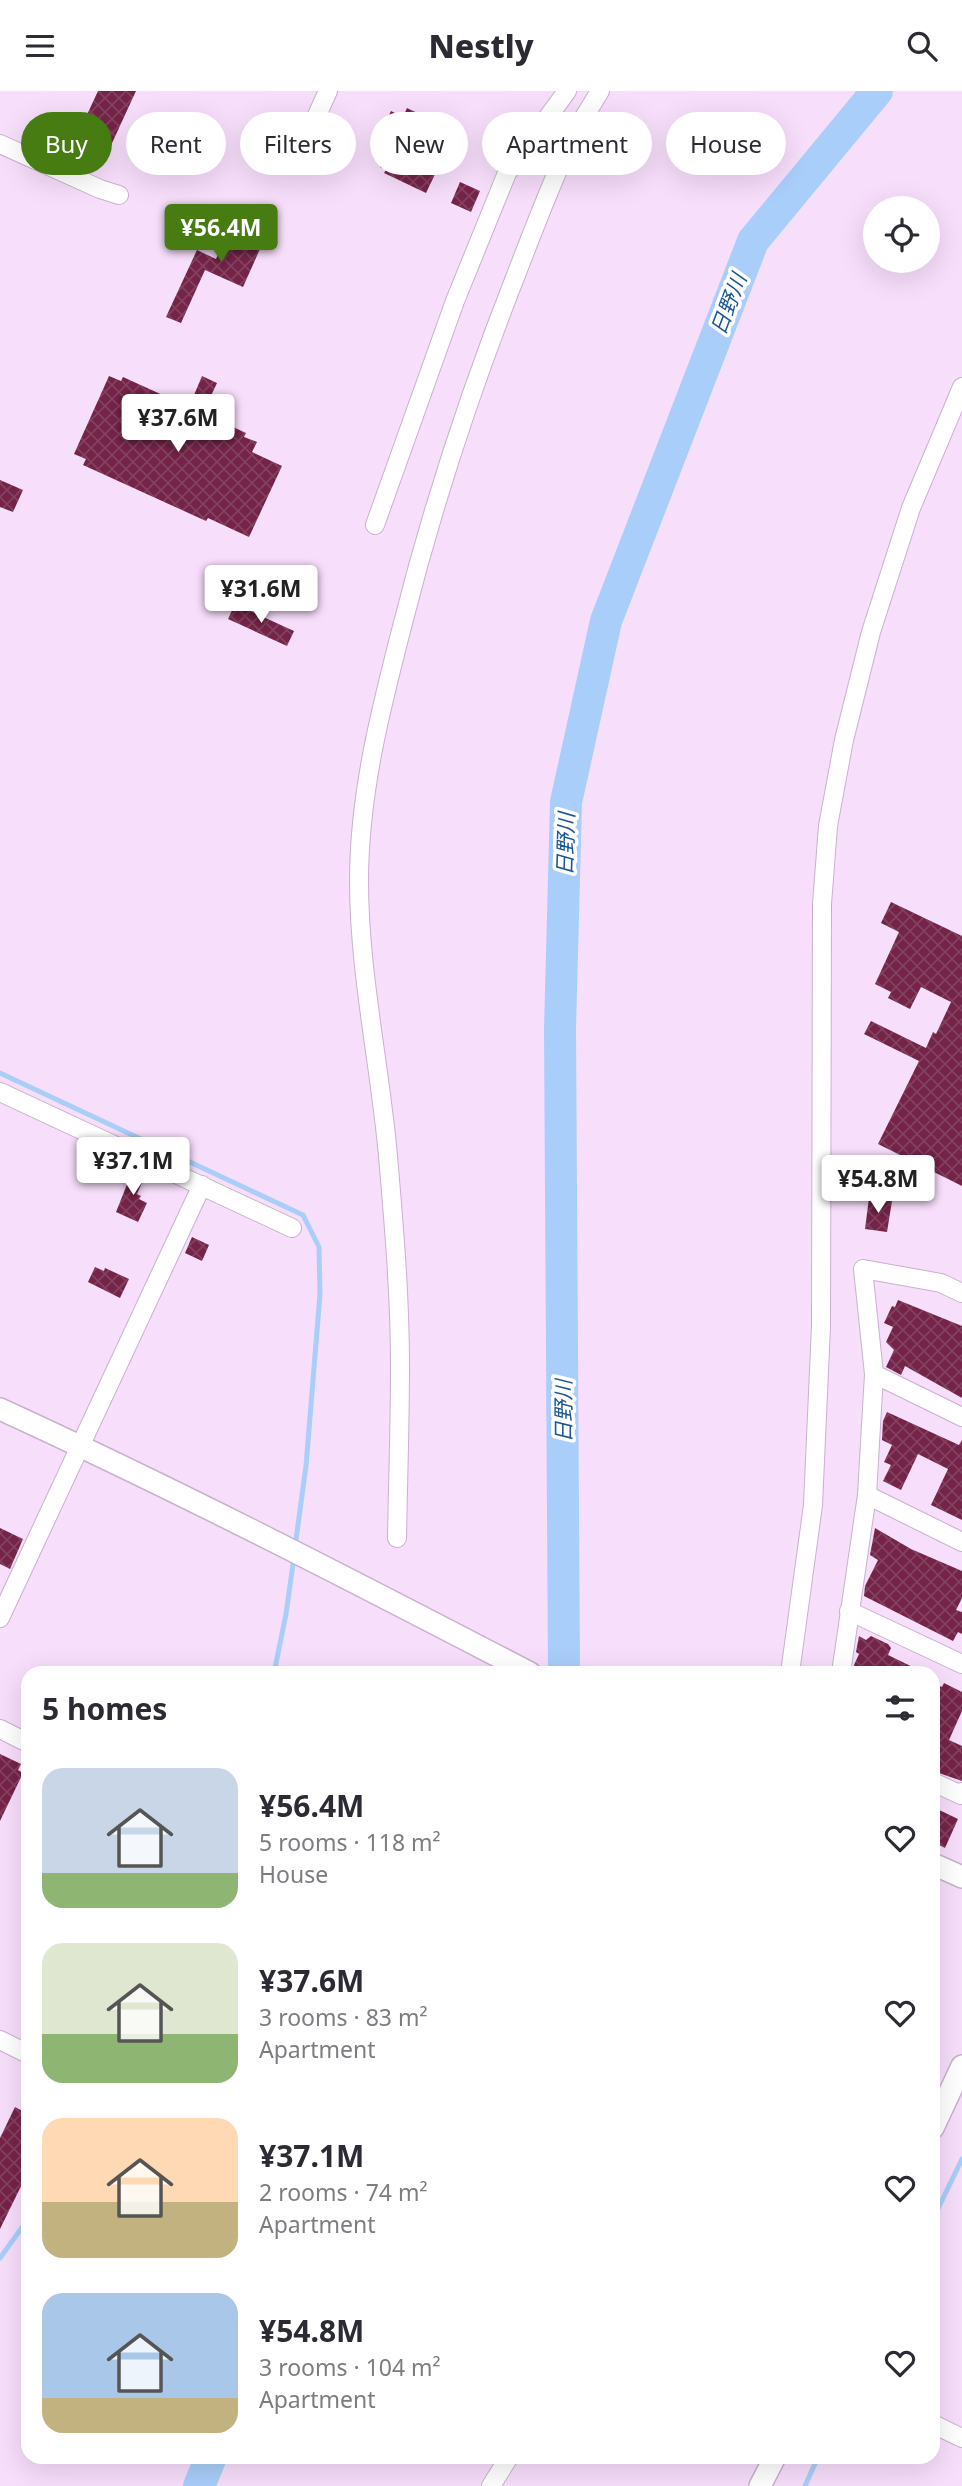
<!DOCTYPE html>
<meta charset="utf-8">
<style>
:root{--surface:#fff;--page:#f7f7f7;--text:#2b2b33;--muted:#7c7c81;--accent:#467c11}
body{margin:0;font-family:"Noto Sans","Noto Sans JP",sans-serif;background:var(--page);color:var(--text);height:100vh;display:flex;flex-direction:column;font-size:26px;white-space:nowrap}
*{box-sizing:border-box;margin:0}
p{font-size:23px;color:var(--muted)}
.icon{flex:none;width:38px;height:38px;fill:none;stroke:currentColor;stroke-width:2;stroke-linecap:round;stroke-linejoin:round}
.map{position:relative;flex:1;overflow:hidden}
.side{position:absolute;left:21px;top:1575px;width:919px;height:798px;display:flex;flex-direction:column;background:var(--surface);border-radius:21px;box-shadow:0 7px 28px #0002}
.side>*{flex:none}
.banner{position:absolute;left:21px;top:21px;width:920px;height:63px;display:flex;gap:14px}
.fabs{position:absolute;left:863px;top:105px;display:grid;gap:14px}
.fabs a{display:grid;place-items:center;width:77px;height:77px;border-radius:50%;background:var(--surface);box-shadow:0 7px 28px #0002;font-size:35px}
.price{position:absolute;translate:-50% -60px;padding:0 16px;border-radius:7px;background:#fff;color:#222;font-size:23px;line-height:46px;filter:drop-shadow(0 2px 4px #0008)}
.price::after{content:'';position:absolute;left:50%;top:42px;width:21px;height:16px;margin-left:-10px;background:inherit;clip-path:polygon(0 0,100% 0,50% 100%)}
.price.selected{background:var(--accent);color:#fff}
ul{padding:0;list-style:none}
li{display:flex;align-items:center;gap:21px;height:175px;padding:0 21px}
li span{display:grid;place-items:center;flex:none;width:196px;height:140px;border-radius:21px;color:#555}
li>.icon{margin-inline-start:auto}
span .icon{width:84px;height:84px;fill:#fffc;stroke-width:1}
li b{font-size:30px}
h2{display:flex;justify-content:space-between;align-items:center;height:84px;padding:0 21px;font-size:30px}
.tag{padding:0 24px;border-radius:32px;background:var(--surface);box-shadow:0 7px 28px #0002;font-size:24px;line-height:63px}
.tag.selected{background:var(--accent);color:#fff}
header{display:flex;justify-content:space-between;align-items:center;height:91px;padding:0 21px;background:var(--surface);font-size:32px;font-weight:800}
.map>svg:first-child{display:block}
</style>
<header><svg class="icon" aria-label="menu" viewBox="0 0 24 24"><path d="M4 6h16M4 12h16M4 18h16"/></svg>Nestly<svg class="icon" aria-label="search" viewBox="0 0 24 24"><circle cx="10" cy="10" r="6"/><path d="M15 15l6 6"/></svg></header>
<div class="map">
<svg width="962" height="2395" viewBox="0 0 962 2395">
<defs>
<pattern id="building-cross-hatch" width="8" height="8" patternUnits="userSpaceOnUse" patternTransform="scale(1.75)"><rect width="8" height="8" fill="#752348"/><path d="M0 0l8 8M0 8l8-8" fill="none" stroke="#83415f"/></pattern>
</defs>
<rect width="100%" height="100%" fill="#f7defb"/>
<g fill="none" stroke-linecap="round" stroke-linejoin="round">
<g stroke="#a9cef9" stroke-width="5">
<polyline points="0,982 303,1124 319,1156 320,1203 306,1375 295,1456"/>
<polyline points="274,1582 286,1523 294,1466"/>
<polyline points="933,2128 962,2068"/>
<polyline points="0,2167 28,2128"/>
<polyline points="805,2395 818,2366"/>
</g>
<g stroke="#a9cef9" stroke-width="32">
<polyline points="564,1582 560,938 566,711 606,530 753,150 877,0"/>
<polyline points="199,2395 211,2366"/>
</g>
</g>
<g fill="url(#building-cross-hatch)">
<polygon points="98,0 136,0 107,63 103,61 101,67 73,54"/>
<polygon points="407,17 443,34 439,47 450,52 426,102 384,82 386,79 380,76 395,42 383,37 391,20 403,26"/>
<polygon points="325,41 346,51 340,65 318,55"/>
<polygon points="460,91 480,100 471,121 451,112"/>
<polygon points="236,125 268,140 243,196 205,179 181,232 166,226 197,159 216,168"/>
<polygon points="109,285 121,290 123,286 189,316 202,285 217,292 203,322 246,342 244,346 257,351 252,361 282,375 249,446 208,427 206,430 83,374 86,368 74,363"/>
<polygon points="0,389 23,399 13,421 0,416"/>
<polygon points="235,513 294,540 287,555 228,528"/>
<polygon points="891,811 962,845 962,1095 878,1053 919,970 864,943 871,930 926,957 933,941 936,943 951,911 921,896 910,918 888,907 891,901 875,893 899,841 881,832"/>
<polygon points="134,1076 146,1082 137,1103 141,1105 139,1108 147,1112 138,1131 116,1121"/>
<polygon points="869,1107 892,1110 887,1141 865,1138"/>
<polygon points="192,1146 209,1154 202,1170 185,1162"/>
<polygon points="95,1176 104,1180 105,1177 129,1188 120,1207 88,1191"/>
<polygon points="898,1209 962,1235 962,1307 905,1275 901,1284 886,1276 894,1259 886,1251 893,1236 884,1232 892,1215 895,1216"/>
<polygon points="887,1321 959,1354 962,1349 962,1429 931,1414 948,1378 918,1363 901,1399 883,1390 891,1374 884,1371 892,1354 882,1349 883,1330"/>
<polygon points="0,1437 23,1448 10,1478 0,1473"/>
<polygon points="875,1437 911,1458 962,1480 962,1507 956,1519 962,1521 962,1543 958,1541 953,1550 864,1505 865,1495 878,1469 870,1464"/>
<polygon points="859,1545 866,1549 871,1545 888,1553 891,1557 888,1564 925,1582 863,1582 855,1578 854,1574 859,1563 856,1561"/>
<polygon points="933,1592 942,1596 944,1592 962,1601 962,1620 949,1649 962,1655 962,1690 933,1680"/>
<polygon points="0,1663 21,1673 18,1679 23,1682 0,1730"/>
<polygon points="933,1716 958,1728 945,1757 933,1751"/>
<polygon points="15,2016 28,2023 28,2081 0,2138 0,2047"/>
</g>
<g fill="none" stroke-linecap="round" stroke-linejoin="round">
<defs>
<g id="minor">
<polyline points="308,44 328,0"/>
<polyline points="0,53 100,98 119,104"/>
<polyline points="375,434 455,210 507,82 567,0"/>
<polyline points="0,1001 292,1137"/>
<polyline points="874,1283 962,1326"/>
<polyline points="867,1404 962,1451"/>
<path d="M397 1447C398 1389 400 1332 400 1275 400 1205 394 1135 388 1065 380 974 359 882 359 790 359 702 381 617 403 532 433 413 471 298 516 184 533 140 550 95 570 52 578 34 590 17 600 0"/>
<polyline points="849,1520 962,1573"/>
<polyline points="0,1527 202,1094"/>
<polyline points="790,1582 813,1414 821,1235 822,813 828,735 844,649 871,541 911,417 962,296"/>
<polyline points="841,1582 867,1404 874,1283 863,1178 941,1192 962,1202"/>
<polyline points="0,1638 28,1652"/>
<polyline points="933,1691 961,1704 962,1701"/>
<polyline points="0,1949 28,1963"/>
<polyline points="933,2333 962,2347"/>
<polyline points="491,2395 509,2366"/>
</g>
<g id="tertiary">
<path d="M0 1318C179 1400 355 1491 530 1582"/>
<polyline points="933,1773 962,1786"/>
<polyline points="933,2037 962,1975"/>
<polyline points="760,2395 775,2366"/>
</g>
</defs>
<use href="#minor" stroke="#c9b1cd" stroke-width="20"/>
<use href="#tertiary" stroke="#c9b1cd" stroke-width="24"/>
<use href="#minor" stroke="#fff" stroke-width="18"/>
<use href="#tertiary" stroke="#fff" stroke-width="21"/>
</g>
<g text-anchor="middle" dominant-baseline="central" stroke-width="7" stroke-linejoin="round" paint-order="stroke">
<g font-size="21" font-style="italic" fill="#1a5797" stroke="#fff">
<text transform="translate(728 213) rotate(-69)">日野川</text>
<text transform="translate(565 753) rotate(-88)">日野川</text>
<text transform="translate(563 1320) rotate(-90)">日野川</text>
</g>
</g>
</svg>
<div class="fabs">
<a><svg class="icon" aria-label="locate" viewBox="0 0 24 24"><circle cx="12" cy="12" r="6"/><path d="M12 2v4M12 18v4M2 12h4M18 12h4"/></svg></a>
</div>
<b class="price selected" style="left:221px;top:173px">¥56.4M</b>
<b class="price" style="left:178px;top:363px">¥37.6M</b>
<b class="price" style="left:261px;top:534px">¥31.6M</b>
<b class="price" style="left:133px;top:1106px">¥37.1M</b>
<b class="price" style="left:878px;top:1124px">¥54.8M</b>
<div class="banner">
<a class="tag selected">Buy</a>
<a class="tag">Rent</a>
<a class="tag">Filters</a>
<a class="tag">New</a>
<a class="tag">Apartment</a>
<a class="tag">House</a>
</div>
<section class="side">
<h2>5 homes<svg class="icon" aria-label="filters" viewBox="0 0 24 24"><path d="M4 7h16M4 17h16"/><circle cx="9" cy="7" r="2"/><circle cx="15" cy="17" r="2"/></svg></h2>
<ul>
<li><span style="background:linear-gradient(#c9d6e8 75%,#8fb573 0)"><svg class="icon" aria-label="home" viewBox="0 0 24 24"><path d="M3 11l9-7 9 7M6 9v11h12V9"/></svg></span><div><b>¥56.4M</b><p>5 rooms · 118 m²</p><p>House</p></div><svg class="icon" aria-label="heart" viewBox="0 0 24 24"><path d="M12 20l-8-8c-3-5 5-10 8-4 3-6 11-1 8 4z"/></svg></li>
<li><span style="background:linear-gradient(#dfe7d0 65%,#8fb573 0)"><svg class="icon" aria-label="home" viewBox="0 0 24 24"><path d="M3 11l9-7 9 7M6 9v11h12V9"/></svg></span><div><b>¥37.6M</b><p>3 rooms · 83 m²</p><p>Apartment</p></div><svg class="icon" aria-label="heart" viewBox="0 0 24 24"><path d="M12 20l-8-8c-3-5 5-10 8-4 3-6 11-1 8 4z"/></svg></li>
<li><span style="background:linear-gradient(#ffd9b3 60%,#c2b280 0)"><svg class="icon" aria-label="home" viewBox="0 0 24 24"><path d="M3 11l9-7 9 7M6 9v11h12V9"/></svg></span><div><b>¥37.1M</b><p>2 rooms · 74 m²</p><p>Apartment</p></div><svg class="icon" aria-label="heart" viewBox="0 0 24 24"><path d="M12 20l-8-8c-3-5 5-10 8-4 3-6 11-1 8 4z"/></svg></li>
<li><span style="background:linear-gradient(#a9c7e8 75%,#c2b280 0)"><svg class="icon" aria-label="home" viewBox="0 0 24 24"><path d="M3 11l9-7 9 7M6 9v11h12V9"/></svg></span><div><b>¥54.8M</b><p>3 rooms · 104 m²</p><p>Apartment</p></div><svg class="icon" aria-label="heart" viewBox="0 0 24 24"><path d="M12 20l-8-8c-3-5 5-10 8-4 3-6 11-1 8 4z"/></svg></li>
</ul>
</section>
</div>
